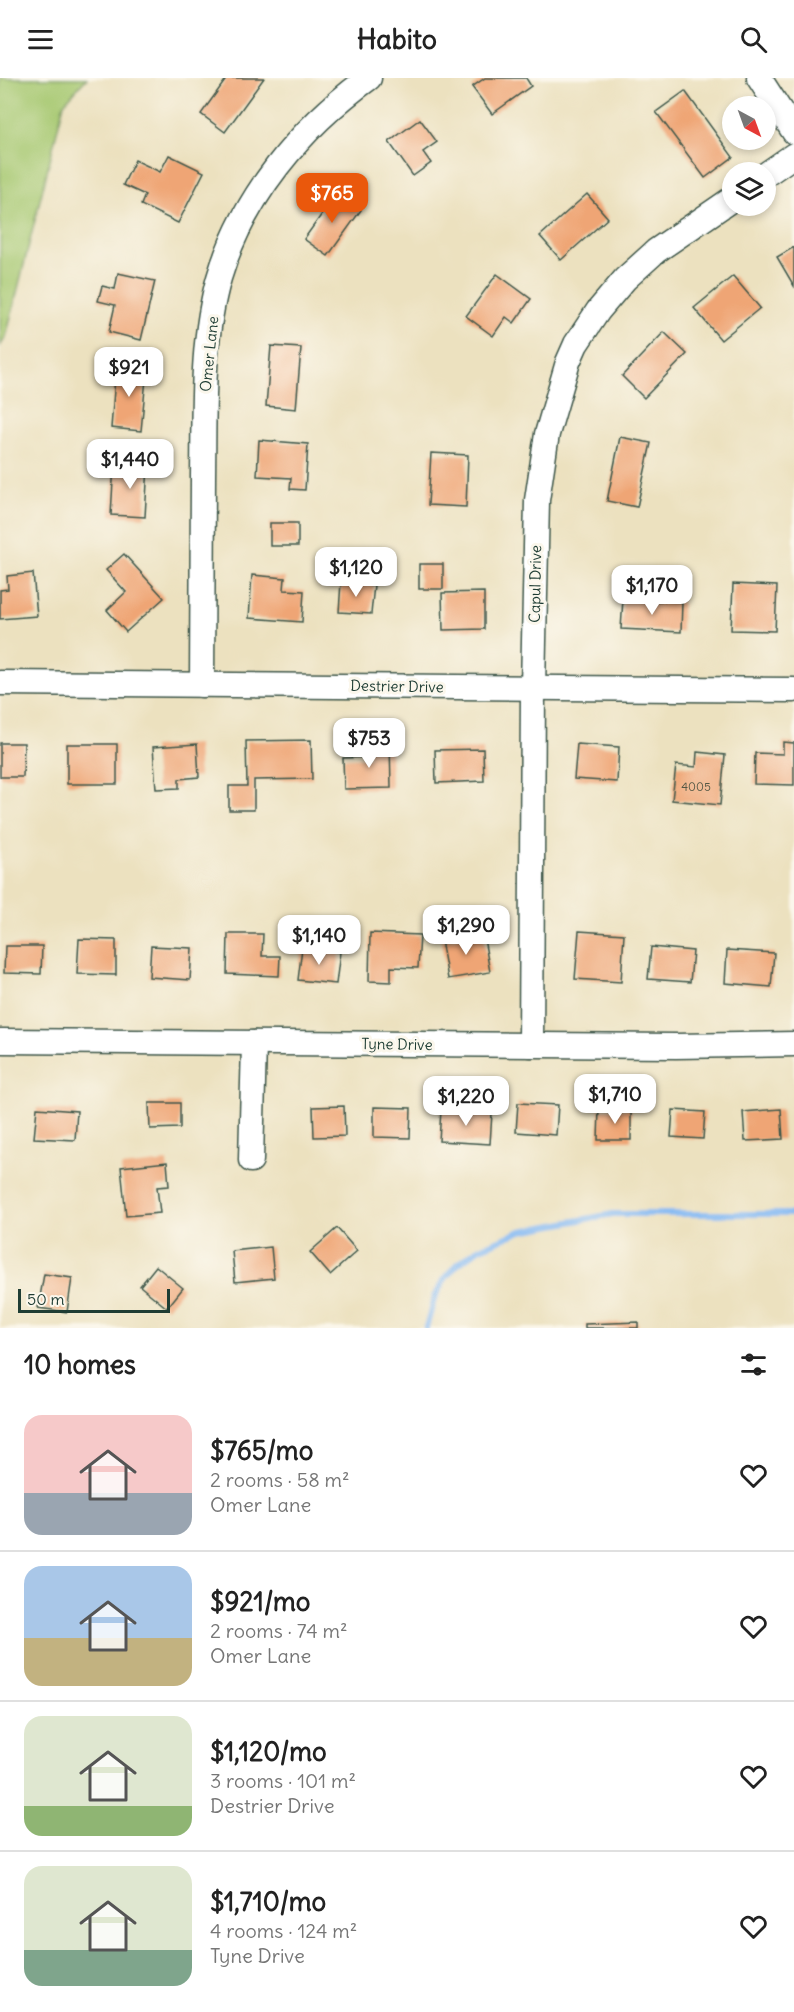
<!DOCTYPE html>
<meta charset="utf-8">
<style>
:root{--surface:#fff;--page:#f2f2f2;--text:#222;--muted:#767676;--line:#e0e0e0;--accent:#ea580c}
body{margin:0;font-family:Delius,sans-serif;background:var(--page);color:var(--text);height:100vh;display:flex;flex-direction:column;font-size:22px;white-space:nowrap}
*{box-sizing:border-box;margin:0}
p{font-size:20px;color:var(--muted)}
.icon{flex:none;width:33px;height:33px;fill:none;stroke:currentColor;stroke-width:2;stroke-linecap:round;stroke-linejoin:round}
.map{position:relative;height:1250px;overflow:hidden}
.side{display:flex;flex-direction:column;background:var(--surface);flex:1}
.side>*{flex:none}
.needle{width:39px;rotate:139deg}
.fabs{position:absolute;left:722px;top:18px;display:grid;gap:12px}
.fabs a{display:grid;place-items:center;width:54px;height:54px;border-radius:50%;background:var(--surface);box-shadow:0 3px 9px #0003;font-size:30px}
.scale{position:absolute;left:18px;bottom:15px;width:152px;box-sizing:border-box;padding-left:6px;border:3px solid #1f3d34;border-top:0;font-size:16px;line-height:21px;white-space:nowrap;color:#1f3d34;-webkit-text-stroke:4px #fbf7ec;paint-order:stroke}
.price{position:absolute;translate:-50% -51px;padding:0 14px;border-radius:12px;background:#fff;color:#222;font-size:20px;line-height:39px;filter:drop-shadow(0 2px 3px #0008)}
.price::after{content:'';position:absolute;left:50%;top:36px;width:18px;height:14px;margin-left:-9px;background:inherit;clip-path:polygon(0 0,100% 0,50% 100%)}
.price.active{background:var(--accent);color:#fff}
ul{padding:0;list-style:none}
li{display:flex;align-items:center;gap:18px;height:150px;padding:0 24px}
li+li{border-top:2px solid var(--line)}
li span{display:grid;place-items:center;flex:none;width:168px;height:120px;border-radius:18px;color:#555}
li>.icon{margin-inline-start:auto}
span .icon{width:72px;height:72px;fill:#fffc;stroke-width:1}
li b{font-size:26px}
h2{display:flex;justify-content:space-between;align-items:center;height:72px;padding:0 24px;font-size:26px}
header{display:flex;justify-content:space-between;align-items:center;height:78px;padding:0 24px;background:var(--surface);font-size:27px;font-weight:700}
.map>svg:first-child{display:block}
</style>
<header><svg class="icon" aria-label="menu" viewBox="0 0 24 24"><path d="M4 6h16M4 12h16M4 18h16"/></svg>Habito<svg class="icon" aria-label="search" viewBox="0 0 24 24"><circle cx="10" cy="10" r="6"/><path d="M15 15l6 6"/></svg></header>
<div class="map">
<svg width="794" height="1250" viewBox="0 0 794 1250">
<rect width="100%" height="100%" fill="#fbf7ec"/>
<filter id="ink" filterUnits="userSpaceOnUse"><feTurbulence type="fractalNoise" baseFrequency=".0167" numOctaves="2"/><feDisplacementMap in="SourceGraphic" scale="12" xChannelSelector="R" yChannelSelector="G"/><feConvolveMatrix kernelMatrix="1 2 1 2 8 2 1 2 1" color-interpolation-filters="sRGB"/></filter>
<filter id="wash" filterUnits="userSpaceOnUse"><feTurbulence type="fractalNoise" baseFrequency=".008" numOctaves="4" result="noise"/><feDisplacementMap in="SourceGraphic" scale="24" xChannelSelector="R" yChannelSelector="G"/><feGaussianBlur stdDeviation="1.35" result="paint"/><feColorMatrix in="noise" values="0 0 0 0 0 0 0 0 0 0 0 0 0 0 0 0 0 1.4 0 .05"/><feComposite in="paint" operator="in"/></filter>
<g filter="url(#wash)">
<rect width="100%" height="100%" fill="#ece1bf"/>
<polygon fill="#a6c870" stroke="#628252" stroke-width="1.5" points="0,0 87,0 64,25 6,259 0,268"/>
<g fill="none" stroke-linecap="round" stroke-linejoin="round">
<polyline stroke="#84b9f3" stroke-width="6" points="426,1250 435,1218 446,1199 457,1187 478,1171 521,1153 613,1136 794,1136"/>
</g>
<g id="blocks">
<g fill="#efa574">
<polygon points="227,0 264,0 225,54 201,36"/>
<polygon points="485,0 526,0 531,8 492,36 472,9"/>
<polygon points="685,13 733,79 705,100 656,34"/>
<polygon points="420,41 437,64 423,74 431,85 413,98 389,64"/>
<polygon points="169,77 204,94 178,145 141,127 145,117 123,107 135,82 160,94"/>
<polygon points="337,115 361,132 328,178 304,161"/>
<polygon points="587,116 608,140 561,182 540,158"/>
<polygon points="794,169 794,208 777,179"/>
<polygon points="118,195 155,203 141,262 109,254 115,227 98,223 102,208 115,211"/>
<polygon points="497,196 531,221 514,245 506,239 493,258 466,238"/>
<polygon points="733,198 760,230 721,262 694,230"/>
<polygon points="664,254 687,276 644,320 622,298"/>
<polygon points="271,268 301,270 296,331 266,328"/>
<polygon points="116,287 147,290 141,353 111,350"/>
<polygon points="620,359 651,365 637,429 607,423"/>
<polygon points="259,362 308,366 305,412 290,411 291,400 257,398"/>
<polygon points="431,375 468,377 466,429 428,427"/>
<polygon points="114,386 148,387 145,439 111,437"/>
<rect x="270" y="445" width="28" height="23"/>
<polygon points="124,476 164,520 126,554 107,532 126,514 106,492"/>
<rect x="419" y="486" width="24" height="25"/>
<polygon points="33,495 37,538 0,541 0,512 8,511 7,498"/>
<polygon points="252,497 285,500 284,512 304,513 302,544 249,540"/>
<polygon points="341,504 374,507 371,536 339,534"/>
<polygon points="733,506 777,508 775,553 731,552"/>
<polygon points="484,514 484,551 443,552 442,515"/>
<polygon points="623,521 682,524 681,554 621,551"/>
<polygon points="311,662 312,701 254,702 254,732 229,732 229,708 247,708 246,663"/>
<polygon points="368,664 390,664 391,710 344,711 343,680 369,679"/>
<polygon points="783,664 794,665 794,707 754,706 755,675 783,676"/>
<polygon points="0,665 24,665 23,699 0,699"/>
<rect x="67" y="666" width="50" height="40"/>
<polygon points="197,666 199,699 179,701 179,710 156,711 153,669"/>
<polygon points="577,666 619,669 617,704 574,701"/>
<polygon points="483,671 484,703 436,705 435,672"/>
<polygon points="697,674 725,677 720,727 672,722 676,687 696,689"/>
<polygon points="579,853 624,856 621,904 575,901"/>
<polygon points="370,855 420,857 418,890 391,889 391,904 369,903"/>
<polygon points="483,855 490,894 448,901 441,862"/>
<polygon points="228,856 263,856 262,878 280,878 279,898 227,896"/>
<polygon points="79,861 116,862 116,897 77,896"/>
<polygon points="5,868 42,868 41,896 4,895"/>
<polygon points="151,868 192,870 190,902 149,899"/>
<polygon points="651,869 693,873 690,904 648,901"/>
<polygon points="302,870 340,874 336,906 298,902"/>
<polygon points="727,872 774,875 771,909 725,905"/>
<polygon points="149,1025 180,1025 180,1050 150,1051"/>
<polygon points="518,1025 558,1027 556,1057 516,1054"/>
<polygon points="344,1028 345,1058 314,1059 313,1029"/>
<polygon points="374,1029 411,1030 410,1060 374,1059"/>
<polygon points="37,1030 77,1033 75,1062 34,1060"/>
<polygon points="599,1031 631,1031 631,1062 598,1062"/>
<polygon points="781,1031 783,1061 745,1063 743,1034"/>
<polygon points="441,1032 492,1035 490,1066 439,1063"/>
<polygon points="673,1032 705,1034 703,1061 671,1059"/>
<polygon points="167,1084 169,1108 157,1109 160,1135 126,1138 121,1089"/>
<polygon points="337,1150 357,1173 330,1197 310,1174"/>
<polygon points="271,1169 274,1200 235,1204 232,1173"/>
<polygon points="156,1188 183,1210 167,1230 140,1208"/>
<polygon points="44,1196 72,1200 67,1234 38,1230"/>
<polygon points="638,1244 638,1250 585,1250 585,1246"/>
</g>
</g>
</g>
<g filter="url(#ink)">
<use href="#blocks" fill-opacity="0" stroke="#3e5649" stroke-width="1.5"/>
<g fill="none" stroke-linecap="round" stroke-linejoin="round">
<defs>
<g id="street">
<polyline points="759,0 794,54"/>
<polyline points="765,97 794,77"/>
<polyline points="0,605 794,612"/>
<path d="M202 607C202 537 203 468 203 398 204 334 201 262 219 200 243 119 301 49 369 0"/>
<polyline points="0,963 676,968 794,966"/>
<polyline points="531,967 533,610 537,422 547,356 568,284 576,266 598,233 625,201 656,173 732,121"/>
<polyline points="251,1082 254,965"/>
</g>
</defs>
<use href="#street" stroke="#3e5649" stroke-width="27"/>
<use href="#street" stroke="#fff" stroke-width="24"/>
</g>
</g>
<g text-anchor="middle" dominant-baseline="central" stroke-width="6" stroke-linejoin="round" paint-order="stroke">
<g font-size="12" fill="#535744">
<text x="696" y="708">4005</text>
</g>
<g font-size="15" fill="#1f3d34" stroke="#fbf7ec">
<text transform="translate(209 276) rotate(-84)">Omer Lane</text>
<text transform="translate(535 506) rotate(-89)">Capul Drive</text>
<text transform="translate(397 608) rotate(1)">Destrier Drive</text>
<text transform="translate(397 966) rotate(1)">Tyne Drive</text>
</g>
</g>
</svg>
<div class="fabs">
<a><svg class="needle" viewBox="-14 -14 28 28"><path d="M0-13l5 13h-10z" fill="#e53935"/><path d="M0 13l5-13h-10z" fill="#767676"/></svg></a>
<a><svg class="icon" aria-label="layers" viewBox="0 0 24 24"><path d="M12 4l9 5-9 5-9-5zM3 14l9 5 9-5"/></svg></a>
</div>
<div class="scale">50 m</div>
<b class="price active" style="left:332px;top:146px">$765</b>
<b class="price" style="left:129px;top:320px">$921</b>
<b class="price" style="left:130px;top:412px">$1,440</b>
<b class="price" style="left:356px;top:520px">$1,120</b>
<b class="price" style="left:652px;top:538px">$1,170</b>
<b class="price" style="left:369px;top:691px">$753</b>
<b class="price" style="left:466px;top:878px">$1,290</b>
<b class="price" style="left:319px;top:888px">$1,140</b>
<b class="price" style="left:615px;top:1047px">$1,710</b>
<b class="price" style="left:466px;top:1049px">$1,220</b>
</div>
<section class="side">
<h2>10 homes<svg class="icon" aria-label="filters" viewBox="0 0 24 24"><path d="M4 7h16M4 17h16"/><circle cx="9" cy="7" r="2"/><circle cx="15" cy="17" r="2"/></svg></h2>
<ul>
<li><span style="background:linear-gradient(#f6c9c9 65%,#9aa5b1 0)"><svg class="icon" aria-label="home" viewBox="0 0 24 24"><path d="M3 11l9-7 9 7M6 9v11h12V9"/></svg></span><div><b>$765/mo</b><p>2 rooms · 58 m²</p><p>Omer Lane</p></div><svg class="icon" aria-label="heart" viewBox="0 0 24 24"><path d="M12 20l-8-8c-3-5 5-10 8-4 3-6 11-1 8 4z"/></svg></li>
<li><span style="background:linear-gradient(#a9c7e8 60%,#c2b280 0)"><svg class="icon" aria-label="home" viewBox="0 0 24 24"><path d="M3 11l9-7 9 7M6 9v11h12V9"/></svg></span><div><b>$921/mo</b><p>2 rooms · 74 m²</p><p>Omer Lane</p></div><svg class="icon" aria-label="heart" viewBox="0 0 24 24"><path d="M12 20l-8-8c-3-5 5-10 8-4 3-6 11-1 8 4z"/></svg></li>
<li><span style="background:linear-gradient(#dfe7d0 75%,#8fb573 0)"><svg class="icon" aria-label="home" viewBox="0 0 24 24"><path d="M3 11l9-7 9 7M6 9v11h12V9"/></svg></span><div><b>$1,120/mo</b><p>3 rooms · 101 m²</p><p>Destrier Drive</p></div><svg class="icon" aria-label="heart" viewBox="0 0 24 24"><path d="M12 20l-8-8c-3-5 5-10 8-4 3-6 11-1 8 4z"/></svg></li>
<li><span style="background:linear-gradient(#dfe7d0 70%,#7fa58c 0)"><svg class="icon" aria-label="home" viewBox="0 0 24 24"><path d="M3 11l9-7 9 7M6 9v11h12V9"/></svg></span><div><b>$1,710/mo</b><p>4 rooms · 124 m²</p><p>Tyne Drive</p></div><svg class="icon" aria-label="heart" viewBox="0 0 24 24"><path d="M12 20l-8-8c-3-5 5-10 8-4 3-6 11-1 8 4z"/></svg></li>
</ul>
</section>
